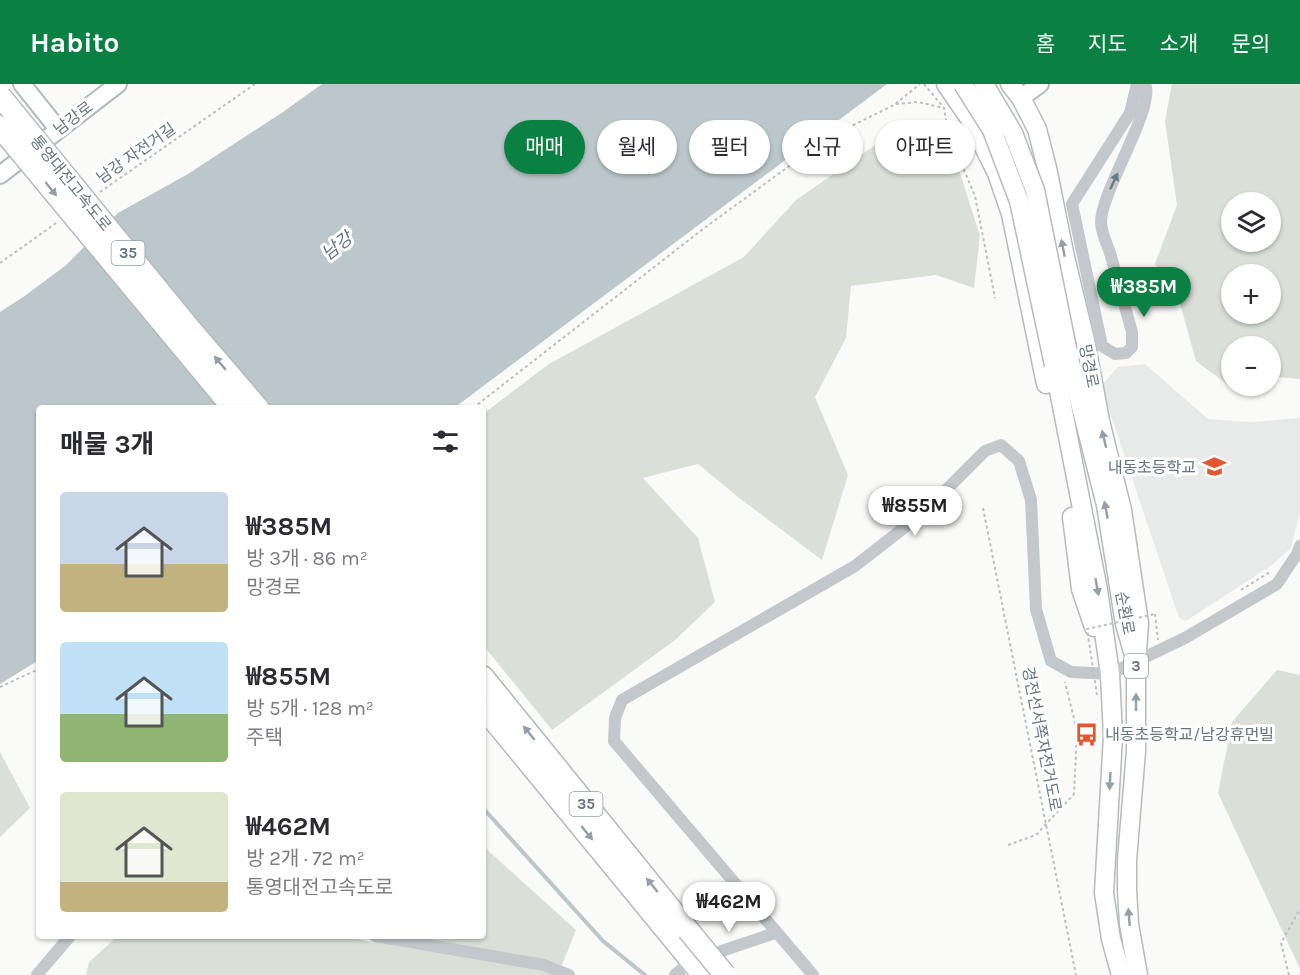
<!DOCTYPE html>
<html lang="ko">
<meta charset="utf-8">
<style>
:root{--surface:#fff;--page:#f7f7f7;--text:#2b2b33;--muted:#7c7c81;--accent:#0b8043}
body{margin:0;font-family:Karla,"Noto Sans KR",sans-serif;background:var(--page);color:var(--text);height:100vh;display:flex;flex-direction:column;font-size:22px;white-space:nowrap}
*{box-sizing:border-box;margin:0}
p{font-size:20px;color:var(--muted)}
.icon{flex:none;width:33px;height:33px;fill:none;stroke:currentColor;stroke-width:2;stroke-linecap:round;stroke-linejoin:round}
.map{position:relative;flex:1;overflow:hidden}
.panel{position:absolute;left:36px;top:321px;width:450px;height:534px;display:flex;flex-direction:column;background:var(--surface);border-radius:6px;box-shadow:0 2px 4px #0004}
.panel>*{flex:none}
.guide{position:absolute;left:504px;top:36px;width:570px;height:54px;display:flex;gap:12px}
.buttons{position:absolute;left:1221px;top:108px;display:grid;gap:12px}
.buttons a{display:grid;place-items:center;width:60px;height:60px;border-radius:50%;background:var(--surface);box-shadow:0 2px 4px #0004;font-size:30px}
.price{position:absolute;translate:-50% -51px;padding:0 14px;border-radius:21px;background:#fff;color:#222;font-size:20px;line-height:39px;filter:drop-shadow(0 2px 3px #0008)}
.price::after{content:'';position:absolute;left:50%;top:36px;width:18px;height:14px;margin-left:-9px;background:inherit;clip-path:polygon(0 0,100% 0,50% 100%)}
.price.on{background:var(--accent);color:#fff}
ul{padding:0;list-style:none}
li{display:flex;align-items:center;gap:18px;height:150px;padding:0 24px}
li span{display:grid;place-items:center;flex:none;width:168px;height:120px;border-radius:6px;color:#555}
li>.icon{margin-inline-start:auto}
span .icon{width:72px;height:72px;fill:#fffc;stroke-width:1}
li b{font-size:26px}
h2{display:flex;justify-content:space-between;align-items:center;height:72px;padding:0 24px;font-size:26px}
.chip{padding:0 21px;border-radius:27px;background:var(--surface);box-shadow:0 2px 4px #0004;font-size:21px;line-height:54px}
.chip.on{background:var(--accent);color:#fff}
header{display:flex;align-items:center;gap:36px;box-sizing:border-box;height:84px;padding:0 30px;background:var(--accent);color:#fff}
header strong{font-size:28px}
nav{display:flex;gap:33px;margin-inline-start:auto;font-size:21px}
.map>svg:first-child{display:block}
</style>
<header>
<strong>Habito</strong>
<nav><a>홈</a><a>지도</a><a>소개</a><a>문의</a></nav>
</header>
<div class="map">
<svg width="1300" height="891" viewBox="0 0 1300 891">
<rect width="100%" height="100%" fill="#fafaf8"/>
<polygon fill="#e8e9e9" points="1145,280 1208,335 1251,338 1300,334 1300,428 1291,464 1272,481 1186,537 1179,534 1101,302 1118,283"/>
<g fill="#dadfd7" fill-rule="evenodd">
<path d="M1172 0H1300V295L1276 293 1271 295 1270 262H1232V302H1257L1240 310 1196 277 1178 212 1155 180 1177 121 1165 37ZM1270 118V158H1232V118ZM1270 190V230H1232V190Z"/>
<polygon points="933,38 960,89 980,152 974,204 936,191 851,202 846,254 815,313 848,391 822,476 738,413 698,380 643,394 698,454 715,518 675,556 552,646 483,561 483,330 549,280 744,173 796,116 874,62 894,41"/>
<polygon points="1277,586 1300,591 1300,885 1218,709 1232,638"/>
<polygon points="0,668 30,724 0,753"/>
<polygon points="483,762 576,846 558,891 86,891 89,878 118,852 345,852 374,859 376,852 483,852"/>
</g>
<polygon fill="#bbc7cb" points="322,0 887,0 454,324 39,324 39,576 0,600 0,228 26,211 65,182 118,129 188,90 283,28"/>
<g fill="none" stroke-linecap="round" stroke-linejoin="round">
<polyline stroke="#bbc7cb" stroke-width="4" points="483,724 603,857 645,891"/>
<defs>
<g id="secondary">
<polyline points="22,0 58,45"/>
<polyline points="1021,14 1040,0"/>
<polyline points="0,91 118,0"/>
</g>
<g id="primary">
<polyline points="946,0 970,35 997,89 1011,130 1046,300"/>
<polyline points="1010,0 1021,14 1037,45 1047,84 1065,173 1085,256 1100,337 1122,426 1139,539 1137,567"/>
<polyline points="1070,279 1106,421 1125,540 1136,578 1136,667 1127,776 1127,806 1129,840 1138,891"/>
<polyline points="1054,281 1098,506 1110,590 1113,652 1104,809 1111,855 1121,891"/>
<polyline points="1072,433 1081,505 1094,543"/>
</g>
<g id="highway">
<polyline points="483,593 688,846"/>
<polyline points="483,623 703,891"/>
</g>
</defs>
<use href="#secondary" stroke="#b3babf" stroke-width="20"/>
<use href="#primary" stroke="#b5babe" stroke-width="21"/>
<use href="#highway" stroke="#b4b9bd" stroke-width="24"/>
<g stroke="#bbbfc2" stroke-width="2" stroke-dasharray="3 3" stroke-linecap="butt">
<polyline points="924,0 944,24 948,48 975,112 995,214"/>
<polyline points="896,20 918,18 944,24"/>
<polyline points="948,48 959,42"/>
<polyline points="100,108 255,0"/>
<polyline points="0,179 59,137"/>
<polyline points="473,324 703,145 829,53 894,21 920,0"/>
<polyline points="983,424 1076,891"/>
<polyline points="1241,506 1270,488"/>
<polyline points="1155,530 1158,556"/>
<polyline points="0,603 39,585"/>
<polyline points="1077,647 1097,637 1097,635"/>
<polyline points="1008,761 1036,751 1074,710 1077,647 1065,598"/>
<polyline points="1289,891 1281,859 1300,825"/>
</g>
<g stroke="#c3c8cc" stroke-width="12">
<path d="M1137 0 1130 29 1072 120 1102 262 1115 270 1126 269 1132 263V248C1125 222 1117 195 1110 169 1107 160 1101 148 1101 138 1101 107 1156 23 1145 0"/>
<polyline points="375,852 544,881 569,891"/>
<polyline points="37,891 70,852"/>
<polyline points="675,891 692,877 775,849"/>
<polyline points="813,891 614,657 615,634 622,616 855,482 923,429 985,367 1001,361 1019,377 1031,416 1036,525 1051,577 1071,588 1110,590 1185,554 1277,500 1297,470 1300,462"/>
</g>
<use href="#secondary" stroke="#fff" stroke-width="16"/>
<use href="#primary" stroke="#fff" stroke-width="18"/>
<use href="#highway" stroke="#fff" stroke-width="21"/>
<defs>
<g id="primary-bridge">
<polyline points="963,0 992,46 1019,117 1054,281"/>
<polyline points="984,0 1013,49 1035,106 1070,279"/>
</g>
<g id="highway-bridge">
<polyline points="0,12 186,240 258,324"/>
<polyline points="0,43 233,324"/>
<polyline points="688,846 725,891"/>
</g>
</defs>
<use href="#primary-bridge" stroke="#b5babe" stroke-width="21" stroke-linecap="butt"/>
<use href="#highway-bridge" stroke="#b4b9bd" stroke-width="24" stroke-linecap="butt"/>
<polyline stroke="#bbbfc2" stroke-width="2" stroke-dasharray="3 3" stroke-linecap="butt" points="1097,611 1087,545 1155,530"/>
<use href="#primary-bridge" stroke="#fff" stroke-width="18"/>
<use href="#highway-bridge" stroke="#fff" stroke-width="21"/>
</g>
<defs><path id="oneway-solid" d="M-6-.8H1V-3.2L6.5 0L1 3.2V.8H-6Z" transform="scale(1.5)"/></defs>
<use fill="#6a7a87" href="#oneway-solid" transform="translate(1114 97) rotate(-65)"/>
<g fill="#939fa8">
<use href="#oneway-solid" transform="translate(51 105) rotate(51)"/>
<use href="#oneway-solid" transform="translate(1063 164) rotate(-101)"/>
<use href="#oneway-solid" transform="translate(220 279) rotate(-130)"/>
<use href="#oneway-solid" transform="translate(1104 355) rotate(-104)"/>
<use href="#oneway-solid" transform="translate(1106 426) rotate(-101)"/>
<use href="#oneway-solid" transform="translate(1097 503) rotate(80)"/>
<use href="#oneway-solid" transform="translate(1136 618) rotate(-90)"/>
<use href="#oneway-solid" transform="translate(529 649) rotate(-129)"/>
<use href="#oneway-solid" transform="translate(1110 697) rotate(93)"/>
<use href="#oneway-solid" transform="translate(587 749) rotate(51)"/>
<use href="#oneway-solid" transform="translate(652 801) rotate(-129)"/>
<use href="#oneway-solid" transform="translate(1129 833) rotate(-95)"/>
</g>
<defs>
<symbol id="school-bare" viewBox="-9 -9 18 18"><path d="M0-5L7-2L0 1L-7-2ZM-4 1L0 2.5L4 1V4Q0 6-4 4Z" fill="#e4572e" stroke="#fff" stroke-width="2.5" paint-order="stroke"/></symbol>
<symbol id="bus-bare" viewBox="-9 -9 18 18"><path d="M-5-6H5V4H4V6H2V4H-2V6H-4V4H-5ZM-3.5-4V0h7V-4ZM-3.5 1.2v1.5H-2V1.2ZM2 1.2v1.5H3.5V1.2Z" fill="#e4572e" stroke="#fff" stroke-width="2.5" paint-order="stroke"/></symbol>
</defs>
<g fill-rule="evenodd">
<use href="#school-bare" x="1198" y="366" width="33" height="33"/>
<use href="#bus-bare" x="1070" y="634" width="33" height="33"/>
</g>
<g text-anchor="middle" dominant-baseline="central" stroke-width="6" stroke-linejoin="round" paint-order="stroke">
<g fill="#fff" stroke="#939fa8" stroke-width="1.5">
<rect x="111.5" y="157" width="33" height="24" rx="4.5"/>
<rect x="1124" y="570" width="24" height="24" rx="4.5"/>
<rect x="569.5" y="708" width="33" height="24" rx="4.5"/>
</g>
<g font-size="15" font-weight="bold" fill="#657683">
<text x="128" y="169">35</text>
<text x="1136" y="582">3</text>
<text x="586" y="720">35</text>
</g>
<g font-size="16" fill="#657683" stroke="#fff">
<text transform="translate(73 34) rotate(-37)">남강로</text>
<text transform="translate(136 69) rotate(-35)">남강 자전거길</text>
<text transform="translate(71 99) rotate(51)">통영대전고속도로</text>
<text transform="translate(1089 282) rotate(79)">망경로</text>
<text transform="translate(1125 529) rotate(79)">순환로</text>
<text transform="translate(1042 655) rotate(79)">경전선서쪽자전거도로</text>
</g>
<g font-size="16" fill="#657683" stroke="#fff" text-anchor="end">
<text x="1196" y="383">내동초등학교</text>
<text x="1105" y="650" text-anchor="start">내동초등학교/남강휴먼빌</text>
</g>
<g font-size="18" font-style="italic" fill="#60757c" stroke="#fff">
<text transform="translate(337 162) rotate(-38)">남강</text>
</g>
</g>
</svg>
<div class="buttons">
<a><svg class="icon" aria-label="layers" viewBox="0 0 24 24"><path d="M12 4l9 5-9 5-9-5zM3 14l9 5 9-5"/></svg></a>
<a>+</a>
<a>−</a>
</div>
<b class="price on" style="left:1144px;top:234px">₩385M</b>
<b class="price" style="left:915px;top:453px">₩855M</b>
<b class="price" style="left:729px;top:849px">₩462M</b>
<div class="guide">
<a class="chip on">매매</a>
<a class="chip">월세</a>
<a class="chip">필터</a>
<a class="chip">신규</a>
<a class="chip">아파트</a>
</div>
<section class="panel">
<h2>매물 3개<svg class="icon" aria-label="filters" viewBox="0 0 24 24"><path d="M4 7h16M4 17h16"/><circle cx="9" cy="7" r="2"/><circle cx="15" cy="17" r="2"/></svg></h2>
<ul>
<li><span style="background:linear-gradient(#c9d6e8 60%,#c2b280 0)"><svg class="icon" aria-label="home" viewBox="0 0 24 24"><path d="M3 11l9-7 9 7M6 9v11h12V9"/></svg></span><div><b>₩385M</b><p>방 3개 · 86 m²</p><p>망경로</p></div></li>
<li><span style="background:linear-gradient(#bfe0f5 60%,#8fb573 0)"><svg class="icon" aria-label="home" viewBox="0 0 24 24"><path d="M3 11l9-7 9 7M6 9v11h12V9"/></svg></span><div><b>₩855M</b><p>방 5개 · 128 m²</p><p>주택</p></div></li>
<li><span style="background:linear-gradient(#dfe7d0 75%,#c2b280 0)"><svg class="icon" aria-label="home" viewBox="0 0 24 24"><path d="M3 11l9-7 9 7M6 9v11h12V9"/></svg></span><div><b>₩462M</b><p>방 2개 · 72 m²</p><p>통영대전고속도로</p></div></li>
</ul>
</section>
</div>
